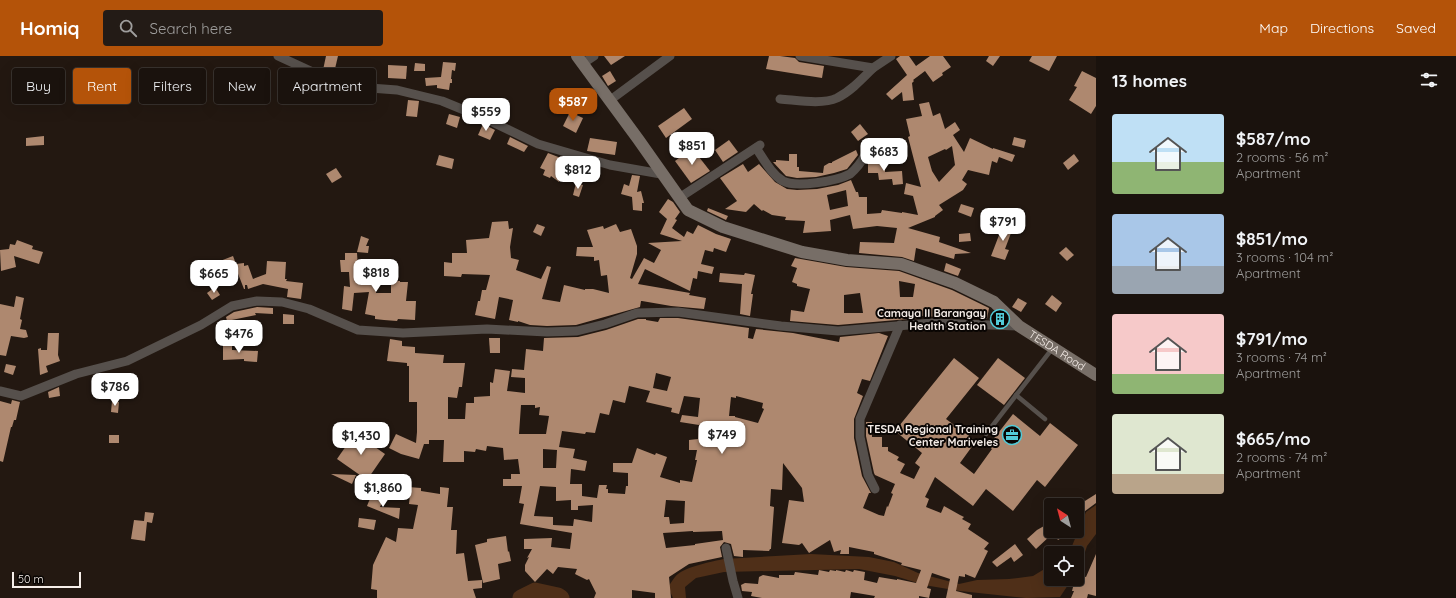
<!DOCTYPE html>
<meta charset="utf-8">
<style>
:root{--surface:#1a120d;--page:#231b16;--text:#f1f3f6;--muted:#9f9e9d;--line:#38322e;--accent:#b45309}
body{margin:0;font-family:Quicksand,sans-serif;background:var(--page);color:var(--text);height:100vh;display:flex;flex-direction:column;font-size:15px;white-space:nowrap}
*{box-sizing:border-box;margin:0}
p{font-size:13px;color:var(--muted)}
.icon{flex:none;width:22px;height:22px;fill:none;stroke:currentColor;stroke-width:2;stroke-linecap:round;stroke-linejoin:round}
.map{position:relative;flex:1;overflow:hidden}
.details{display:flex;flex-direction:column;background:var(--surface);width:360px}
.details>*{flex:none}
.top-card{position:absolute;left:12px;top:12px;width:380px;height:36px;display:flex;gap:8px}
.needle{width:26px;rotate:324deg}
.tools{position:absolute;left:1044px;top:442px;display:grid;gap:8px}
.tools a{display:grid;place-items:center;width:40px;height:40px;border-radius:4px;background:var(--surface);box-shadow:0 4px 16px #0002,0 0 0 1px var(--line);font-size:20px}
.scale{position:absolute;left:12px;bottom:10px;width:69px;box-sizing:border-box;padding-left:4px;border:2px solid #f6eee9;border-top:0;font-size:11px;line-height:14px;white-space:nowrap;color:#f6eee9;-webkit-text-stroke:3px #090503;paint-order:stroke}
.price{position:absolute;translate:-50% -34px;padding:0 9px;border-radius:8px;background:#fff;color:#222;font-size:13px;line-height:26px;filter:drop-shadow(0 1px 2px #0008)}
.price::after{content:'';position:absolute;left:50%;top:24px;width:12px;height:9px;margin-left:-6px;background:inherit;clip-path:polygon(0 0,100% 0,50% 100%)}
.price.current{background:var(--accent);color:#fff}
ul{padding:0;list-style:none}
li{display:flex;align-items:center;gap:12px;height:100px;padding:0 16px}
li span{display:grid;place-items:center;flex:none;width:112px;height:80px;border-radius:4px;color:#555}
li>.icon{margin-inline-start:auto}
span .icon{width:48px;height:48px;fill:#fffc;stroke-width:1}
li b{font-size:17px}
h2{display:flex;justify-content:space-between;align-items:center;height:48px;padding:0 16px;font-size:17px}
.tag{padding:0 14px;border-radius:4px;background:var(--surface);box-shadow:0 4px 16px #0002,0 0 0 1px var(--line);font-size:14px;line-height:36px}
.tag.current{background:var(--accent);color:#fff}
header{display:flex;align-items:center;gap:24px;box-sizing:border-box;height:56px;padding:0 20px;background:var(--accent);color:#fff}
header strong{font-size:19px}
nav{display:flex;gap:22px;margin-inline-start:auto;font-size:14px}
.search{width:280px;height:36px;background:var(--page);display:flex;align-items:center;gap:10px;box-sizing:border-box;padding:0 14px;border-radius:4px;color:var(--muted);font-size:15px}
main{display:flex;flex:1;min-height:0}
.map>svg:first-child{display:block}
</style>
<header>
<strong>Homiq</strong>
<div class="search"><svg class="icon" aria-label="search" viewBox="0 0 24 24"><circle cx="10" cy="10" r="6"/><path d="M15 15l6 6"/></svg>Search here</div>
<nav><a>Map</a><a>Directions</a><a>Saved</a></nav>
</header>
<main>
<div class="map">
<svg width="1096" height="542" viewBox="0 0 1096 542">
<rect width="100%" height="100%" fill="#231811"/>
<g fill="#4f2f18">
<polygon points="1096,449 1096,478 1087,490 1081,508 1077,515 1077,497 1065,497 1072,490 1086,456"/>
<path d="M811 498 869 501 894 506 918 517 959 528 977 524 1009 523 1033 520 1051 509V523H1072L1060 541 1026 542 960 535 924 529 895 520 859 513 724 516 696 522 685 531 686 542H673L668 531C671 527 674 521 678 518 686 511 713 505 724 503Z"/>
</g>
<g fill="none" stroke-linecap="round" stroke-linejoin="round">
<polyline stroke="#4f2f18" stroke-width="17" points="521,542 535,535 558,540 561,542"/>
</g>
<g fill="#ae886f" fill-rule="evenodd">
<polygon points="326,0 338,0 334,17 323,14"/>
<polygon points="604,0 625,0 611,9"/>
<polygon points="769,0 780,0 795,2 799,6 824,10 822,22 766,13"/>
<polygon points="900,0 909,0 916,10 930,0 943,0 951,11 942,17 943,19 933,26 925,15 913,24 914,25 912,27 914,44 903,45 902,36 892,44 886,38 907,19 896,3"/>
<polygon points="989,0 1000,0 993,10 986,5"/>
<polygon points="1032,0 1057,0 1049,15 1029,5"/>
<polygon points="443,6 456,7 455,15 452,14 451,23 452,23 452,27 450,27 449,34 437,32 437,29 426,30 425,22 441,21"/>
<polygon points="415,7 425,8 425,15 414,15"/>
<polygon points="388,9 407,10 406,23 388,22"/>
<polygon points="610,15 616,25 608,30 602,20"/>
<polygon points="1082,15 1096,22 1096,50 1091,58 1069,44 1077,31 1074,30"/>
<polygon points="408,44 419,45 417,61 406,60"/>
<path d="M929 46 933 60 940 57 945 73 955 66 960 74 953 79 964 96 970 82 993 93V92L1015 99 1012 106 999 101 997 107 992 105 989 119 968 114 962 124 967 128 963 134 939 149 943 154 935 160V161L908 172 940 181 939 186 971 197 955 198 954 203 916 192 914 205 902 201 859 197 860 186 894 187 897 172 877 170 853 173 850 159 830 164 831 175 803 177 805 165 785 164 786 161 772 159 763 154 762 155 754 148 746 156 725 153 737 145 720 122 743 108 748 116 759 108 775 126 787 133 797 134 817 133 838 129 851 124 856 136H858L859 141H867V158L881 157 882 154 902 157V156L918 159 913 140 904 138 906 127 921 131 908 81 910 80 906 63 922 60 919 48ZM952 90 955 109 939 126 932 115 928 101 945 93 946 94ZM846 134 848 150 830 154 827 139Z"/>
<polygon points="684,52 692,63 666,82 658,70"/>
<polygon points="570,56 583,62 576,77 563,70"/>
<polygon points="449,58 460,61 457,72 446,68"/>
<polygon points="483,68 495,74 490,84 478,79"/>
<polygon points="860,68 868,78 858,85 851,76"/>
<polygon points="44,80 44,89 26,90 26,82"/>
<polygon points="510,81 528,90 524,96 507,88"/>
<polygon points="1014,81 1026,84 1024,92 1012,89"/>
<polygon points="590,82 617,86 615,99 587,95"/>
<polygon points="729,84 738,96 723,106 715,94"/>
<polygon points="692,92 710,115 691,127 675,105"/>
<polygon points="856,94 858,99 847,113 834,117 816,121 797,122 786,120 773,106 776,106 776,104 789,105 789,98 797,98 797,111 799,111 799,115 823,117 824,110 829,107 832,107 832,106"/>
<polygon points="548,97 566,104 566,103 575,105 569,119 565,117 559,126 551,120 550,122 543,119 545,114 540,112"/>
<polygon points="1074,98 1079,105 1068,114 1063,107"/>
<polygon points="439,99 454,103 452,113 436,109"/>
<polygon points="869,103 885,103 885,116 902,115 903,128 893,129 892,123 879,124 878,117 868,117 868,106"/>
<polygon points="336,112 342,121 332,127 326,118"/>
<polygon points="632,119 640,120 637,136 641,135 644,147 642,147 642,155 633,154 632,141 621,138 624,128 629,130"/>
<polygon points="576,127 583,129 579,141 573,139"/>
<polygon points="668,143 673,146 680,156 675,163 677,164 672,172 684,181 687,175 693,178 698,169 716,178 731,183 726,196 714,192 713,196 705,194 701,208 714,211 712,218 698,215 697,223 693,222 690,235 645,213 638,228 690,237 689,239 706,242 704,253 671,250 642,245 641,245 640,251 576,269 547,270 530,269 518,265 518,266 509,264 513,244 499,241 495,263 475,259 478,245 480,245 482,234 486,234 490,219 462,218 461,221 444,220 444,206 452,207 452,197 467,197 466,184 489,182 492,166 508,165 509,173 513,172 510,191 511,202 519,204 516,214 541,223 547,210 551,211 542,243 560,246 564,229 585,234 585,233 593,233 609,237 607,219 601,220 599,204 594,205 594,201 576,200 577,191 593,191 587,174 603,170 604,173 616,168 620,176 631,173 637,190 637,198 630,222 632,223 644,202 654,207 661,194 648,187 682,185 660,178 667,163 659,156"/>
<polygon points="961,148 974,152 971,161 958,156"/>
<polygon points="708,152 728,160 726,164 707,155"/>
<polygon points="1005,165 1014,169 1005,193 1009,194 1005,204 991,200 1001,174 1005,174 1002,173"/>
<polygon points="537,168 545,171 541,180 533,176"/>
<polygon points="970,177 971,185 959,186 959,178"/>
<polygon points="361,180 369,183 366,190 369,190 368,197 357,196"/>
<polygon points="17,184 33,190 32,193 43,196 39,208 14,200 16,211 1,215 0,194 9,193 10,188 15,189"/>
<polygon points="1066,191 1074,199 1067,205 1059,197"/>
<polygon points="345,197 357,197 358,212 372,211 372,215 375,215 376,237 391,237 391,225 400,225 400,226 408,226 406,245 416,245 415,264 398,263 397,265 384,264 375,263 375,260 365,258 369,236 354,237 352,255 342,253 344,230 350,231 349,216 341,216 340,204 345,204"/>
<polygon points="233,200 236,208 244,207 244,210 248,209 253,223 266,218 267,205 286,206 285,223 287,223 286,225 303,227 301,243 287,241 288,233 263,228 248,233 247,229 245,229 245,233 244,233 235,210 224,215 220,205"/>
<path d="M795 202 846 211 899 215 952 234 989 252 987 263H977V258L962 255 961 260 954 259V261L942 259 941 261 920 260V262L838 269 790 265 791 254 804 256 810 233 797 230V228L792 226 797 212 791 210ZM899 225 915 228 913 241H900ZM860 237 863 257H844V239Z"/>
<polygon points="946,207 961,213 958,220 944,215"/>
<polygon points="720,217 744,219 745,217 755,219 751,238 753,238 750,260 740,258 742,228 719,226"/>
<polygon points="215,231 220,239 212,244 207,237"/>
<polygon points="1052,239 1062,247 1056,256 1045,248"/>
<polygon points="16,240 24,242 20,263 22,264 20,273 26,274 28,281 24,282 11,280 6,300 0,299 0,248 14,251"/>
<polygon points="1018,242 1027,247 1021,256 1012,251"/>
<polygon points="257,251 273,252 273,258 255,257 256,259 227,265 226,261 234,256"/>
<polygon points="283,258 294,259 294,268 283,268"/>
<path d="M660 262H678L749 272 748 282 753 283 756 273 793 277 839 286 840 281 879 277 888 280 870 325 862 323 857 337 863 340 854 363V382L862 420 871 437H869L863 452 879 459 884 460 887 450 888 451 893 438 891 437 895 428 875 419 874 417 866 380V366H872V381H882V391H888V395L899 401 897 404 905 408 900 417 914 423 920 411 915 407 922 397 895 375 954 302 979 322 946 363 976 385 960 407 974 418 992 393 988 390 1013 358 1040 380 1050 367 1078 389 1045 431 1037 424 1013 455 986 433 973 450 935 421 925 441 929 443 926 451 941 457 944 450 960 459 964 461 962 463 971 468 968 473 989 487 984 493 988 495 975 522 965 518V521L959 520 956 535 972 539V542H946L950 523 932 517 927 532 931 533 929 542 919 540V542H874L875 540 851 536 850 542H762L751 540 752 536 742 535 741 529 745 527 758 528 759 521 763 519 779 522V519H794L795 516 818 519 819 514 829 516 830 514 836 515V514L845 516 846 514 853 516 854 514 865 516 864 524 877 527 879 521 897 524V523L916 527 921 514 901 509 902 507 874 498V496L849 491V498H840L841 494 834 496 830 484 809 497 802 487 799 489 782 487 789 444 804 446 802 432 783 407 782 434 771 433 770 450 774 451 771 493H770L769 495 743 494V501L734 500 731 488 724 486 720 491 722 501 689 508 669 521 671 542H655V537L632 534V542H594L596 537 589 523 587 524 575 518 577 513 558 511 553 518 547 513 535 526 525 515V509L529 501 527 502 532 493H524V483L552 482 551 491 570 493 572 477 520 468 524 448 519 447 522 430H503V423H511V418H520L518 403 504 404 503 392 487 390 486 395 476 393 475 396 464 395V406H443L444 384H429V388H424L419 403 401 398 389 392 396 378 416 387 417 376V346H409V310H407V307L387 305 390 283 402 285V290L415 291V297L444 299 443 307H465L462 331H459L457 342 448 341V363H465L466 347H474V341L490 340V326L493 327 495 313 510 315 507 335 525 337V322L511 321 512 313 524 314 526 293 543 295 544 282 578 281 606 274 638 263H646V264L658 266ZM656 317 671 321 667 335 653 332ZM629 330 650 335 646 346 672 352 671 356 679 358 684 340 700 342 698 361 682 359 680 366 699 369 698 383 689 384V394H697L695 404H697L692 426 680 424V427L660 421 667 401 656 397 655 399 637 392 632 407H613V416L628 417V430H626L625 438 608 437V433H606L607 429H599L597 442 582 440V428H570L571 413 585 415 587 405 573 402 575 393 559 391 562 375 585 378 586 376 595 377 600 357 609 359 613 344 625 347ZM736 340 763 347 762 352 764 353 758 367 735 361V360H729L731 341 736 342ZM521 349H535V352L540 351 539 359 549 360 546 378H519ZM543 393 557 394 556 412H543ZM540 430 556 431V445L571 444V454H578V450L593 449 592 466 574 463 573 470 553 469V461L534 460ZM666 444 685 445 684 467 670 468 669 461H664ZM693 475V476L722 475 723 484 695 488V489L666 492 663 477Z"/>
<polygon points="48,277 59,277 58,299 60,305 46,310 48,316 40,319 38,293 41,292 41,294 47,294"/>
<polygon points="489,282 500,282 500,297 490,297"/>
<polygon points="223,289 232,289 232,294 258,295 257,306 244,305 244,303 223,304"/>
<polygon points="998,302 1025,322 1004,349 977,329"/>
<polygon points="6,308 16,310 13,319 4,316"/>
<polygon points="121,323 133,325 130,339 119,337"/>
<polygon points="59,331 60,340 49,342 48,336"/>
<polygon points="12,344 20,346 16,364 14,364 12,371 11,371 3,406 0,405 0,345 11,348"/>
<polygon points="112,345 119,346 118,357 111,356"/>
<polygon points="355,377 385,398 367,424 337,403"/>
<rect x="109" y="379" width="10" height="8"/>
<polygon points="331,418 332,418 356,419 352,428"/>
<polygon points="408,431 421,432 421,435 440,438 440,431 449,432 447,451 453,451 451,474 457,474 456,498 464,497 468,525 482,524 482,532 473,533 476,542 377,542 377,534 371,533 373,509 386,481 396,486 398,472 413,473 418,449 409,448 410,438 407,438"/>
<polygon points="1096,438 1096,447 1077,461 1077,450"/>
<polygon points="371,440 383,444 380,451 400,452 399,463 367,450"/>
<polygon points="145,456 154,457 152,467 147,466 145,485 131,483 134,464 144,465"/>
<polygon points="359,462 376,464 374,474 358,471"/>
<polygon points="1051,466 1051,479 1036,493 1027,483 1037,474"/>
<polygon points="1052,475 1073,475 1058,484"/>
<polygon points="506,480 508,496 509,495 511,505 498,508 500,523 483,527 475,489 487,486 487,483"/>
<polygon points="1015,488 1023,499 1014,506 1011,501 997,511 992,506"/>
<polygon points="1096,498 1096,540 1088,538 1087,542 1071,542 1074,535 1072,535 1075,523 1077,523 1077,519 1086,521"/>
</g>
<g fill="none" stroke-linecap="round" stroke-linejoin="round">
<g stroke="#56504c" stroke-width="4.5">
<polyline points="1016,339 1045,363"/>
<polyline points="986,378 1052,293"/>
</g>
<g stroke="#56504c" stroke-width="9">
<polyline points="278,0 343,30 397,34 442,45 486,63 538,88 610,109 661,118"/>
<polyline points="800,0 873,12 891,0"/>
<polyline points="582,8 594,0"/>
<path d="M780 43C796 44 822 49 837 42 851 35 862 23 873 12"/>
<polyline points="609,45 670,0"/>
<path d="M756 92C764 103 771 118 783 125 796 132 837 125 850 118 857 112 861 107 865 99"/>
<polyline points="679,142 760,89"/>
<polyline points="0,335 21,340 76,318 127,305 201,269 232,250 257,245 282,246 309,253 358,274 403,277 487,273 547,276 577,275 605,268 637,257 678,256 781,270 838,275 932,267 1019,270"/>
<polyline points="875,433 868,419 860,381 860,363 900,269"/>
<polyline points="726,492 733,525 738,542"/>
</g>
<path stroke="#776e67" stroke-width="12" id="s1" d="M577 0 638 83 688 154 723 171 802 196 847 204 901 208 955 227 994 246 1019 270 1096 319"/>
</g>
<defs>
<symbol id="building-ring" viewBox="-11 -11 22 22"><circle r="9.5" fill="#090503" stroke="#52cbd8" stroke-width="1.5"/><path d="M-4-6H4V6H1V3H-1V6H-4ZM-2.5-4.3h1.7v1.8h-1.7ZM.8-4.3h1.7v1.8H.8ZM-2.5-1h1.7V.8h-1.7ZM.8-1h1.7V.8H.8Z" fill="#52cbd8"/></symbol>
<symbol id="office-ring" viewBox="-11 -11 22 22"><circle r="9.5" fill="#090503" stroke="#52cbd8" stroke-width="1.5"/><path d="M-6-3h4V-5.5h4V-3h4V5H-6ZM-1-4.5V-3h2v-1.5ZM-6 0V1H6V0Z" fill="#52cbd8"/></symbol>
</defs>
<g fill-rule="evenodd">
<use href="#building-ring" x="989" y="252" width="22" height="22"/>
<use href="#office-ring" x="1001" y="368" width="22" height="22"/>
</g>
<g text-anchor="middle" dominant-baseline="central" stroke-width="4" stroke-linejoin="round" paint-order="stroke">
<g font-size="11" font-weight="bold" fill="#f6eee9" stroke="#090503" text-anchor="end">
<text x="986" y="257">Camaya II Barangay<tspan x="986" dy="13">Health Station</tspan></text>
<text x="998" y="373">TESDA Regional Training<tspan x="998" dy="13">Center Mariveles</tspan></text>
</g>
<g font-size="11" fill="#f6eee9" stroke="#090503">
<text stroke="none"><textPath href="#s1" startOffset="592">TESDA Road</textPath></text>
</g>
</g>
</svg>
<div class="tools">
<a><svg class="needle" viewBox="-14 -14 28 28"><path d="M0-13l5 13h-10z" fill="#e53935"/><path d="M0 13l5-13h-10z" fill="#9f9e9d"/></svg></a>
<a><svg class="icon" aria-label="locate" viewBox="0 0 24 24"><circle cx="12" cy="12" r="6"/><path d="M12 2v4M12 18v4M2 12h4M18 12h4"/></svg></a>
</div>
<div class="scale">50 m</div>
<b class="price current" style="left:573px;top:66px">$587</b>
<b class="price" style="left:486px;top:76px">$559</b>
<b class="price" style="left:692px;top:110px">$851</b>
<b class="price" style="left:884px;top:116px">$683</b>
<b class="price" style="left:578px;top:134px">$812</b>
<b class="price" style="left:1003px;top:186px">$791</b>
<b class="price" style="left:376px;top:237px">$818</b>
<b class="price" style="left:214px;top:238px">$665</b>
<b class="price" style="left:239px;top:298px">$476</b>
<b class="price" style="left:115px;top:351px">$786</b>
<b class="price" style="left:722px;top:399px">$749</b>
<b class="price" style="left:361px;top:400px">$1,430</b>
<b class="price" style="left:383px;top:452px">$1,860</b>
<div class="top-card">
<a class="tag">Buy</a>
<a class="tag current">Rent</a>
<a class="tag">Filters</a>
<a class="tag">New</a>
<a class="tag">Apartment</a>
</div>
</div>
<section class="details">
<h2>13 homes<svg class="icon" aria-label="filters" viewBox="0 0 24 24"><path d="M4 7h16M4 17h16"/><circle cx="9" cy="7" r="2"/><circle cx="15" cy="17" r="2"/></svg></h2>
<ul>
<li><span style="background:linear-gradient(#bfe0f5 60%,#8fb573 0)"><svg class="icon" aria-label="home" viewBox="0 0 24 24"><path d="M3 11l9-7 9 7M6 9v11h12V9"/></svg></span><div><b>$587/mo</b><p>2 rooms · 56 m²</p><p>Apartment</p></div></li>
<li><span style="background:linear-gradient(#a9c7e8 65%,#9aa5b1 0)"><svg class="icon" aria-label="home" viewBox="0 0 24 24"><path d="M3 11l9-7 9 7M6 9v11h12V9"/></svg></span><div><b>$851/mo</b><p>3 rooms · 104 m²</p><p>Apartment</p></div></li>
<li><span style="background:linear-gradient(#f6c9c9 75%,#8fb573 0)"><svg class="icon" aria-label="home" viewBox="0 0 24 24"><path d="M3 11l9-7 9 7M6 9v11h12V9"/></svg></span><div><b>$791/mo</b><p>3 rooms · 74 m²</p><p>Apartment</p></div></li>
<li><span style="background:linear-gradient(#dfe7d0 75%,#b9a48a 0)"><svg class="icon" aria-label="home" viewBox="0 0 24 24"><path d="M3 11l9-7 9 7M6 9v11h12V9"/></svg></span><div><b>$665/mo</b><p>2 rooms · 74 m²</p><p>Apartment</p></div></li>
</ul>
</section>
</main>
